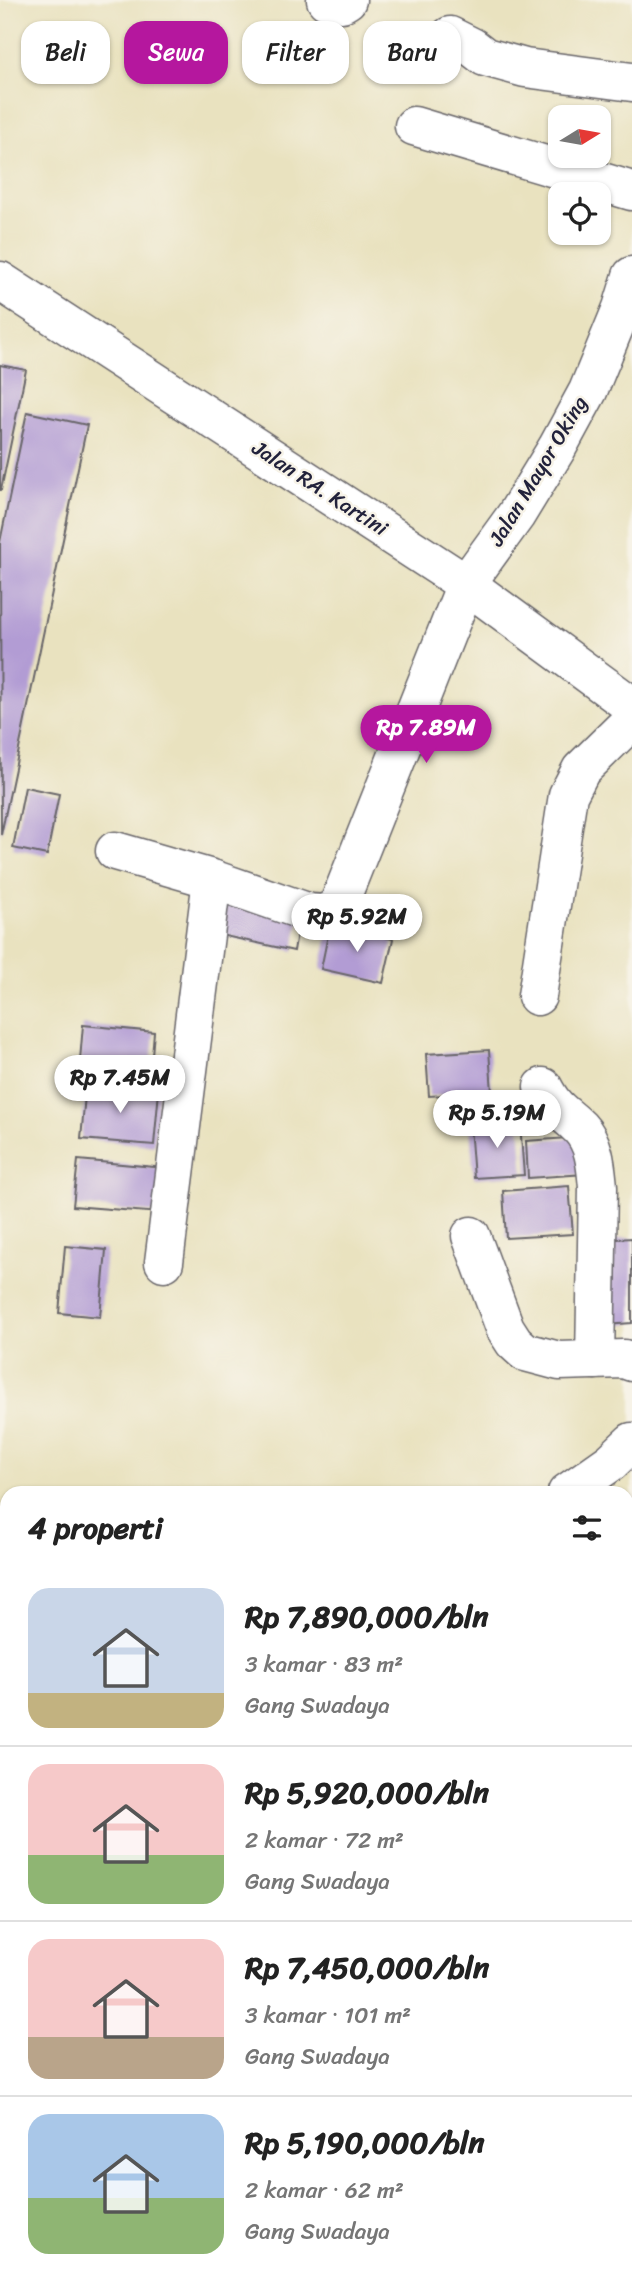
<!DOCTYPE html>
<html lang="id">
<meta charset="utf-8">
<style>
:root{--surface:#fff;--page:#f2f2f2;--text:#222;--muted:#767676;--line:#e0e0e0;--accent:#b5179e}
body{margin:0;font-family:Sriracha,sans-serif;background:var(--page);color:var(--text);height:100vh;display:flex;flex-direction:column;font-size:26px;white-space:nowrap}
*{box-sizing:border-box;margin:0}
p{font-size:23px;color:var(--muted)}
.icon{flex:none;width:38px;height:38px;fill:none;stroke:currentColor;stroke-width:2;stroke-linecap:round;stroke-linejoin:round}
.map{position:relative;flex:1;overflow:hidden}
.details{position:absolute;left:0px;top:1486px;width:634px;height:800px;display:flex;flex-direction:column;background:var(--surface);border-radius:21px 21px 0 0;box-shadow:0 2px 5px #0004}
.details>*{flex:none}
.banner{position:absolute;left:21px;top:21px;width:592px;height:63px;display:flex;gap:14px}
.needle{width:46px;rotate:79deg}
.tools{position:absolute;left:548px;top:105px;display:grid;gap:14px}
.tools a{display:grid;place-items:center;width:63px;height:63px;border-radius:14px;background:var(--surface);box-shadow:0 2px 5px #0004;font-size:35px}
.price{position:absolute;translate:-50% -60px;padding:0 16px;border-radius:24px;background:#fff;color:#222;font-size:23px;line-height:46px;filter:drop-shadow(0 2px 4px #0008)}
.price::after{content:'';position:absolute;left:50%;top:42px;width:21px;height:16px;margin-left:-10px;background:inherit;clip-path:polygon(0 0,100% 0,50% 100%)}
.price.on{background:var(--accent);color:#fff}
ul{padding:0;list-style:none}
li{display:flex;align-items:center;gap:21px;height:175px;padding:0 28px}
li+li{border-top:2px solid var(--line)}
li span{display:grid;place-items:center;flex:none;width:196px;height:140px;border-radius:21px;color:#555}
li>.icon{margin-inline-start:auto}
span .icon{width:84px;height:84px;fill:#fffc;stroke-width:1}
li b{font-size:30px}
h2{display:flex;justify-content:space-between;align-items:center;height:84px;padding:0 28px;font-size:30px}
.chip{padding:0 24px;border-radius:21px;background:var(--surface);box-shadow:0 2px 5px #0004;font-size:24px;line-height:63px}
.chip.on{background:var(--accent);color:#fff}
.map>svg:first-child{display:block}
</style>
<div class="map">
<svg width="632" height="2284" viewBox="0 0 632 2284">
<rect width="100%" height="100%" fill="#f7f3e8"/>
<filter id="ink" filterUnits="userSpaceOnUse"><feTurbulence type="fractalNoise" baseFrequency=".0143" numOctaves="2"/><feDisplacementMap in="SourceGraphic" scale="14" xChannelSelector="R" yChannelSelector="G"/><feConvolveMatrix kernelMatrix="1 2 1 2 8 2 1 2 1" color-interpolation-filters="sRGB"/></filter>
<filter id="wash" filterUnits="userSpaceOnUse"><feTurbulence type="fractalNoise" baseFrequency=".00686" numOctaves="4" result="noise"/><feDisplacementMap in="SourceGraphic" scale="28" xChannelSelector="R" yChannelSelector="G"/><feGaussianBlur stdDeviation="1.57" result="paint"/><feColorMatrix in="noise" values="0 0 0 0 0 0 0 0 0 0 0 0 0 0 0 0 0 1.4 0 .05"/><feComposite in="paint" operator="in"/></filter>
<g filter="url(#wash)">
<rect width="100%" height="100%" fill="#e9e2bf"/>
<g id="blocks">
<g fill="#b29cd4">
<polygon points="0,365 26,370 1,490 0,490"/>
<polygon points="27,412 87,425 1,835 0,542"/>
<polygon points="25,787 59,794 47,855 13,848"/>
<polygon points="220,891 300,915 294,951 211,933"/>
<polygon points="330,925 393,939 383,983 321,969"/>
<polygon points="83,1025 154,1032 150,1078 79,1072"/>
<polygon points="489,1050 492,1092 429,1096 426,1054"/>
<polygon points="86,1084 159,1091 154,1145 81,1139"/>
<polygon points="520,1123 524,1175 474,1178 470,1126"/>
<polygon points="583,1137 585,1174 528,1178 526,1141"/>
<polygon points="78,1160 165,1168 160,1213 73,1206"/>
<polygon points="569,1186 573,1234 506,1238 503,1191"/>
<polygon points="632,1238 632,1323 605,1325 599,1240"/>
<polygon points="65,1246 106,1250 100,1317 59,1313"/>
</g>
</g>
</g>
<g filter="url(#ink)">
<use href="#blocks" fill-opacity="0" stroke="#686569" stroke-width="2"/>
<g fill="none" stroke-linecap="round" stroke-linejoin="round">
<defs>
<g id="minor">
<polyline points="326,0 342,3 347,0"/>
<polyline points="450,36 472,47 485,57 525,68 632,82"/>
<polyline points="414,126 632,191"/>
<polyline points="115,851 212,879 310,913 325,914 338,906 466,584 516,515 557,448 588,391 622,308 632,276"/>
<polyline points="537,996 568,795 581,770 632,720"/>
<path d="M543 1087C556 1112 563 1111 580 1128 595 1144 596 1167 598 1187L595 1360"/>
<polyline points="471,1236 505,1328 514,1342 525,1352 559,1361 624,1359 632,1362"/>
<polyline points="164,1262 212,879"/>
<polyline points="567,1493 611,1462 632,1442"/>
<polyline points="626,1549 632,1580"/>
<polyline points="0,1603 7,1602"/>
<polyline points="626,1643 632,1643"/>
<polyline points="0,1736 7,1737"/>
<polyline points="626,1836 632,1788"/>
<polyline points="626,2198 632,2198"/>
<polyline points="0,2249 7,2250"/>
<polyline points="37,2278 37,2284"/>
<polyline points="196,2278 196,2284"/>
<polyline points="274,2278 275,2284"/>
</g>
<polyline id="major" points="0,281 466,584 632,706"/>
</defs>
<use href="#minor" stroke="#686569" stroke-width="41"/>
<use href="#major" stroke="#686569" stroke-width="41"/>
<use href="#minor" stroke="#fff" stroke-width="38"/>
<use href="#major" stroke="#fff" stroke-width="38"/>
</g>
</g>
<g text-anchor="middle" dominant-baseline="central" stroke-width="5" stroke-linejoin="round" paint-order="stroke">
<g font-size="21" fill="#22223b" stroke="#f7f3e8">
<text transform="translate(538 471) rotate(-59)">Jalan Mayor Oking</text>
<text transform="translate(320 488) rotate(33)">Jalan RA. Kartini</text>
</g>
</g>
</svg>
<div class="tools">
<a><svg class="needle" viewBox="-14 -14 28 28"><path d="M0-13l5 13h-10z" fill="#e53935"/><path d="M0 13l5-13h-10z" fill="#767676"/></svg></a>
<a><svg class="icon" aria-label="locate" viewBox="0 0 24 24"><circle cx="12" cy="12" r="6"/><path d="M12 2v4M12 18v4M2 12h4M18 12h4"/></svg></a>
</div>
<b class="price on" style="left:426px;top:765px">Rp 7.89M</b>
<b class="price" style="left:357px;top:954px">Rp 5.92M</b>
<b class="price" style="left:120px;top:1115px">Rp 7.45M</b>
<b class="price" style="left:497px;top:1150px">Rp 5.19M</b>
<div class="banner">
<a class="chip">Beli</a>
<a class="chip on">Sewa</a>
<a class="chip">Filter</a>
<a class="chip">Baru</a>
</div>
<section class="details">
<h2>4 properti<svg class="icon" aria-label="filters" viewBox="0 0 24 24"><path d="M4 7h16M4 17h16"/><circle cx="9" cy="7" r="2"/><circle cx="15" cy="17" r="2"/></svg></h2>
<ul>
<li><span style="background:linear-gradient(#c9d6e8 75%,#c2b280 0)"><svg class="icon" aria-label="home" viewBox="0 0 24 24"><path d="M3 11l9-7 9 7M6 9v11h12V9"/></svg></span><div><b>Rp 7,890,000/bln</b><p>3 kamar · 83 m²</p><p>Gang Swadaya</p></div></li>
<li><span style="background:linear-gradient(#f6c9c9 65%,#8fb573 0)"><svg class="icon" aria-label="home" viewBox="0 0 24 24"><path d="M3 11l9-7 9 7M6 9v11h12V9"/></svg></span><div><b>Rp 5,920,000/bln</b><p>2 kamar · 72 m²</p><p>Gang Swadaya</p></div></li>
<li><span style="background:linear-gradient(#f6c9c9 70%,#b9a48a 0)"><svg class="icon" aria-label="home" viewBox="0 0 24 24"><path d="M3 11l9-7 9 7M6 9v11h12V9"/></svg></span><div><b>Rp 7,450,000/bln</b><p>3 kamar · 101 m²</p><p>Gang Swadaya</p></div></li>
<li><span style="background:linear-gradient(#a9c7e8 60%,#8fb573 0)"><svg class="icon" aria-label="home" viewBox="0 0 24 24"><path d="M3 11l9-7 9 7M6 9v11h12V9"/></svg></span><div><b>Rp 5,190,000/bln</b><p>2 kamar · 62 m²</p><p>Gang Swadaya</p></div></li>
</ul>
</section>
</div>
